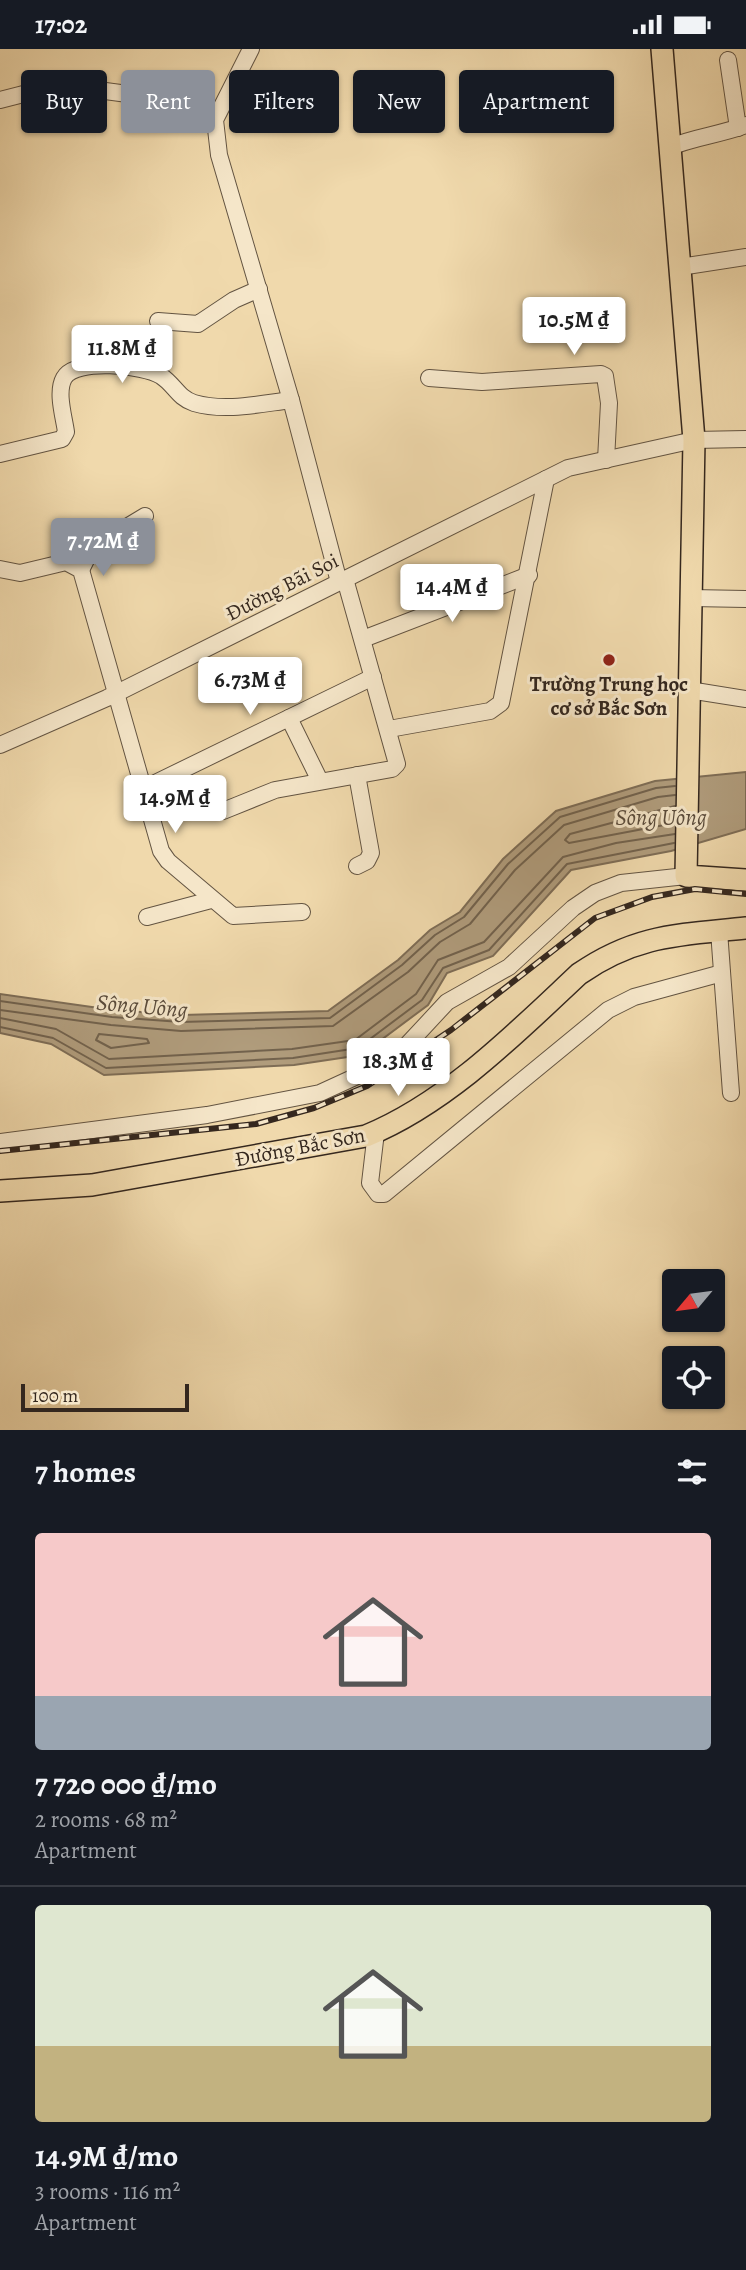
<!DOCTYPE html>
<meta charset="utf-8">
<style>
:root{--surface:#171b24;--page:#242831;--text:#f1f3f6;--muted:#9ea1a6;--line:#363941;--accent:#8c9099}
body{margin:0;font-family:Alegreya,serif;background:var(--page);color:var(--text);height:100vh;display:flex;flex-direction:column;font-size:26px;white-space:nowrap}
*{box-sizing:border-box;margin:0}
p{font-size:23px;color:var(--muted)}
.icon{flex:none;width:38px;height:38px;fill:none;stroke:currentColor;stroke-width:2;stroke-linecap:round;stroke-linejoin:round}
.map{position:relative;height:1381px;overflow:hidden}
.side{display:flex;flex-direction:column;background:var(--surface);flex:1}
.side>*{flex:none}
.top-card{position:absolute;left:21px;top:21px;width:705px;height:63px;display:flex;gap:14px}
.needle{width:46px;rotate:241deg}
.controls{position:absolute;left:662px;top:1220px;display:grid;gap:14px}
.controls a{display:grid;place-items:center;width:63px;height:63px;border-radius:7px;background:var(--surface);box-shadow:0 2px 5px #0004;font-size:35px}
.scale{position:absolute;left:21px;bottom:18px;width:168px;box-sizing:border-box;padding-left:7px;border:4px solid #34271e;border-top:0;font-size:19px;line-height:24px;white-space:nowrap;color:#34271e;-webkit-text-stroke:5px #f5e6c9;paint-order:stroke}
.price{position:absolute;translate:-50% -60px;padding:0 16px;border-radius:7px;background:#fff;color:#222;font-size:23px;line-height:46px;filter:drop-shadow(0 2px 4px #0008)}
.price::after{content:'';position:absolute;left:50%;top:42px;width:21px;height:16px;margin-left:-10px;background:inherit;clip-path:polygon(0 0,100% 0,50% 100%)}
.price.active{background:var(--accent);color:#fff}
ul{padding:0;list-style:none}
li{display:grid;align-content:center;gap:14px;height:371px;padding:0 35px}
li+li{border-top:2px solid var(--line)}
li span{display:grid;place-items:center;height:217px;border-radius:7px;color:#555}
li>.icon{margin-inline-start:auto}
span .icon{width:126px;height:126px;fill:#fffc;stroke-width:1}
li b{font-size:30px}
h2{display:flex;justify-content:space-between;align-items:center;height:84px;padding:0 35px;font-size:30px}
.chip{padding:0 24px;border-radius:7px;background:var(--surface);box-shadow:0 2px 5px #0004;font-size:24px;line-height:63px}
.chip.active{background:var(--accent);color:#fff}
.status{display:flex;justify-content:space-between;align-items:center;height:49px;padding:0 35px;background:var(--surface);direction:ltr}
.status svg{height:19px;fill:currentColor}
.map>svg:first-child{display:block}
</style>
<div class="status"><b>17:02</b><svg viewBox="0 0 49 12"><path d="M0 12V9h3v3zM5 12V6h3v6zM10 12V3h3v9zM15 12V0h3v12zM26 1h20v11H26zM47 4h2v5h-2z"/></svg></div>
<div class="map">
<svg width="746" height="1381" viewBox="0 0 746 1381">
<rect width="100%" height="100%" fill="#f0d9ac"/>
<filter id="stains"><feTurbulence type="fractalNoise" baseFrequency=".00286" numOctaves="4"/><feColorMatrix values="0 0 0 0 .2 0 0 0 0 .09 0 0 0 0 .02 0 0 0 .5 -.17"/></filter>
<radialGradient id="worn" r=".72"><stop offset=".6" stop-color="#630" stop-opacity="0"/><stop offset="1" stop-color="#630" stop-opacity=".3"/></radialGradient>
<polygon fill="#b09c7c" stroke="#7e6d56" stroke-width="2" points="746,723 746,780 671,802 571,821 493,907 447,924 428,956 361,1006 294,1016 104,1026 51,995 0,984 0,945 113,961 182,966 328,962 398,911 430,881 460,863 503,810 556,762 655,732"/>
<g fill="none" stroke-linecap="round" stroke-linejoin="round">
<g stroke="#72624d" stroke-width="2">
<polyline points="675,774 569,794 565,791 570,785 675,757"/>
<polyline points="0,952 112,968 181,973 330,969 402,916 435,886 464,868 508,815 560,768 656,739 675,737"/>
<polyline points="0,961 111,976 181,982 333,977 408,923 440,893 470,875 515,821 564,776 658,748 675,746"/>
<polyline points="0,969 56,980 109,1010 292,1000 355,991 416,945 438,911 484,893 563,808 616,794 675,785"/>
<polyline points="0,978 53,989 106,1019 293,1009 358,999 422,951 443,919 489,901 567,815 674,794"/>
<polygon points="99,985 147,990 149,994 111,999 96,991"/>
</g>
<defs>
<g id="minor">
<polyline points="251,0 215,71 219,106 291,351 339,533"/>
<polyline points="728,11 738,79"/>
<polyline points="0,51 43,40 68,37 180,52 215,71"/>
<path d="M668 99C693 88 720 86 746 76"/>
<polyline points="680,218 746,208"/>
<polyline points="158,272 198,275 234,251 259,240"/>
<polyline points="429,329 482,333 601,325 605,327 609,354 606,411"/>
<path d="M0 405 62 390 66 383C64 368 56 343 64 329 75 309 144 316 161 327 174 335 178 349 194 354 225 363 259 355 291 351"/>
<polyline points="0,520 20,524 66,513 81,521 161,802 168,812 233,867 302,863"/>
<polyline points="81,521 92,499 145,467"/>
<polyline points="691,549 746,550"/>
<polyline points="363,590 529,526"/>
<polyline points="689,641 746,650"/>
<polyline points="289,669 320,732"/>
<polyline points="389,680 490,662 501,654 546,430"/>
<polyline points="0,696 107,649 568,419 694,391 746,390"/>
<polyline points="143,740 373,628"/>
<polyline points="223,762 275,741 392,720 397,715 345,530"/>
<polyline points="357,817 367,812 371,804 357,726"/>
<polyline points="147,868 211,851"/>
<polyline points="719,882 731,1044"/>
<polyline points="376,1083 370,1134 378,1145 384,1145 608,961 634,948 722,924"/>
<polyline points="0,1093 207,1066 320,1044 381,1016 407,996 447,953 509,918 573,859 595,844 621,834 686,827"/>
</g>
<g id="major">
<polyline points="662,0 694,391 686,827 746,831"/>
<path d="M0 1142 92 1136 366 1087C447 1054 516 984 579 925 637 885 680 886 746 879"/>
</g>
</defs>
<use href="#minor" stroke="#635442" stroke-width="18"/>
<use href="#major" stroke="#34271e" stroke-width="24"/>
<use href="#minor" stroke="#f5e6c9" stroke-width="16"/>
<use href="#major" stroke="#f0d9ac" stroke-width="21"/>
<defs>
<polyline id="rail" points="0,1102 256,1075 314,1059 367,1037 451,981 595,869 652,848 695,840 746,845"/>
</defs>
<use href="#rail" stroke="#34271e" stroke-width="6"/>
<use href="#rail" stroke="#f5e6c9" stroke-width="3.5" stroke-dasharray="10" stroke-linecap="butt"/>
</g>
<circle fill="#8f2418" stroke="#f5e6c9" stroke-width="2.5" cx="609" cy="611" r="7"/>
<g text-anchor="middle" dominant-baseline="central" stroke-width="6" stroke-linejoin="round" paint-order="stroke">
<g font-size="21" fill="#34271e" stroke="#f5e6c9">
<text transform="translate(282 538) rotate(-27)">Đường Bãi Soi</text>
<text transform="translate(300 1098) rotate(-11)">Đường Bắc Sơn</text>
</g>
<g font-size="21" font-weight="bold" fill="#34271e" stroke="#f5e6c9">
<text x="609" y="635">Trường Trung học<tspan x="609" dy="24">cơ sở Bắc Sơn</tspan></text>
</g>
<g font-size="23" font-style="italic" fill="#594a3a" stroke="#f5e6c9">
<text x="661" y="768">Sông Uông</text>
<text transform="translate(142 957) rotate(5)">Sông Uông</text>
</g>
</g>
<rect width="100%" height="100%" filter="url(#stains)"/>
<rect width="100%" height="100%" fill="url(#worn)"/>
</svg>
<div class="controls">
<a><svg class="needle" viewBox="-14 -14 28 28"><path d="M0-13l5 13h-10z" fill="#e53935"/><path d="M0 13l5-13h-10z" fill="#9ea1a6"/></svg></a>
<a><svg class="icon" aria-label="locate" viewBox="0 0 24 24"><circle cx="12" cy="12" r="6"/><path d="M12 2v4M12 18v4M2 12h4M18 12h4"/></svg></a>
</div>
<div class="scale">100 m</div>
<b class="price" style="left:574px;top:308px">10.5M ₫</b>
<b class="price" style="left:122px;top:336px">11.8M ₫</b>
<b class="price active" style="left:103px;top:529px">7.72M ₫</b>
<b class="price" style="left:452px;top:575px">14.4M ₫</b>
<b class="price" style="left:250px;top:668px">6.73M ₫</b>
<b class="price" style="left:175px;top:786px">14.9M ₫</b>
<b class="price" style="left:398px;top:1049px">18.3M ₫</b>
<div class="top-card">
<a class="chip">Buy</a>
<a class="chip active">Rent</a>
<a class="chip">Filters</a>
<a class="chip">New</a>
<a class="chip">Apartment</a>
</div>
</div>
<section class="side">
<h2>7 homes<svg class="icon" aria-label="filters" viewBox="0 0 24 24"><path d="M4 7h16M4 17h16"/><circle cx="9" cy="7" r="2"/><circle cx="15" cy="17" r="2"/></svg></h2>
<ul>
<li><span style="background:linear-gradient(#f6c9c9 75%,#9aa5b1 0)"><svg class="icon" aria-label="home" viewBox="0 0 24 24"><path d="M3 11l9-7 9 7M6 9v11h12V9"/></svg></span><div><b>7 720 000 ₫/mo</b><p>2 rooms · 68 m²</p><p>Apartment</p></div></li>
<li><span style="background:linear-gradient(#dfe7d0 65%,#c2b280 0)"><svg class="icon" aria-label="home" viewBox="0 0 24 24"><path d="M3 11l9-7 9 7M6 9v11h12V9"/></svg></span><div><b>14.9M ₫/mo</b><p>3 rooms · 116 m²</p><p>Apartment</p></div></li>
</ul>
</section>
